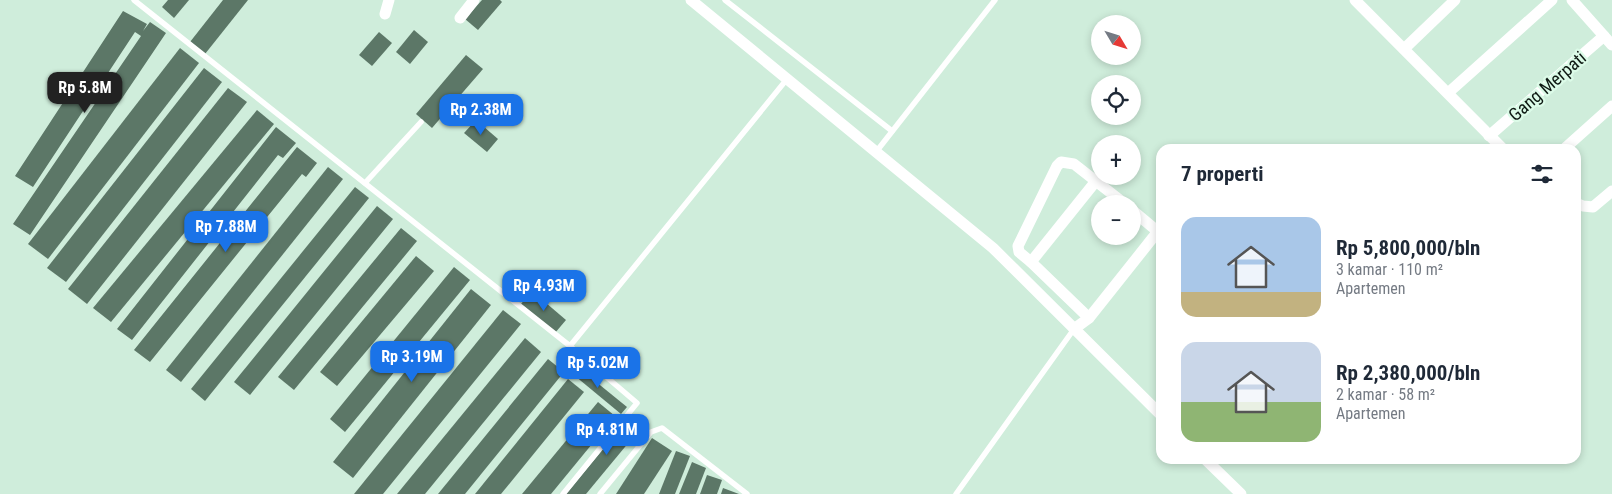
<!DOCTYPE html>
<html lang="id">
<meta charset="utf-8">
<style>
:root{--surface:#fff;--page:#f6f6f7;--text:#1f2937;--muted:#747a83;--accent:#1a73e8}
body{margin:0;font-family:"Roboto Condensed",sans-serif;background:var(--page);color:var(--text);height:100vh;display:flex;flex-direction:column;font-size:19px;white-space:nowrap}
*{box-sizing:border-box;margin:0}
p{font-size:16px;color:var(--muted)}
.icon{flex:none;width:28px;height:28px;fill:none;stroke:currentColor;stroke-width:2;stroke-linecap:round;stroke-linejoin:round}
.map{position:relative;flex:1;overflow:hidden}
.details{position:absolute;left:1156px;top:144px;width:425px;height:320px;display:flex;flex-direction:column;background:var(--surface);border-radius:15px;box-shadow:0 2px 8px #0003}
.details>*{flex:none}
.needle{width:32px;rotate:128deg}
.buttons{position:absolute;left:1091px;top:15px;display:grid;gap:10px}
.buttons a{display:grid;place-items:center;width:50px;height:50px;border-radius:50%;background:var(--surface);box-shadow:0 2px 8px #0003;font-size:25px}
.price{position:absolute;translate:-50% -42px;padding:0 11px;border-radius:10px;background:var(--accent);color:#fff;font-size:16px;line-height:32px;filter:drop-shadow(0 1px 2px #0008)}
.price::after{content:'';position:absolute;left:50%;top:30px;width:15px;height:11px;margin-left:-8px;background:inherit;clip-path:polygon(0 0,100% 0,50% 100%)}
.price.current{background:#222;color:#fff}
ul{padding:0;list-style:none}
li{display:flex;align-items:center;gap:15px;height:125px;padding:0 25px}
li span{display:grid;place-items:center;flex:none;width:140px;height:100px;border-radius:15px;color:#555}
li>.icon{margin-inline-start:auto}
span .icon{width:60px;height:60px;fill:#fffc;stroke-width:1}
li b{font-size:21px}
h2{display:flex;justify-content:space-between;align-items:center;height:60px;padding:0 25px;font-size:21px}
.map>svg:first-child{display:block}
</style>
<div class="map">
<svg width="1612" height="494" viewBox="0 0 1612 494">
<rect width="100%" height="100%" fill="#cfeddb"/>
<g fill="#5c7767">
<polygon points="168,0 189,0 174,18 162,7"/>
<polygon points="223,0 248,0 205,54 190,42"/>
<polygon points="482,0 500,0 502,2 478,30 465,19"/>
<polygon points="123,11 147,24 143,31 150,22 166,33 30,235 13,224 141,36 135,32 33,187 15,176"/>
<polygon points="414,30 428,42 410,64 396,52"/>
<polygon points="379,32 392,43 372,66 359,55"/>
<polygon points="180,48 199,63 48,259 28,244"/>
<polygon points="466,55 483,69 432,128 416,114"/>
<polygon points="204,68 222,82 66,282 47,268"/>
<polygon points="228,88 247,102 87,304 68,289"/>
<polygon points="257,110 274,124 111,322 93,308"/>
<polygon points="476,120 498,139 487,152 464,133"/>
<polygon points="276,127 296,143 283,158 278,155 132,340 117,329"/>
<polygon points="297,147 317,163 306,177 302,174 150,362 134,350"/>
<polygon points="328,167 343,179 181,382 166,370"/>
<polygon points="355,187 369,198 205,401 191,389"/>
<polygon points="377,206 393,219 250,395 234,382"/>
<polygon points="401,228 417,241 294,390 278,377"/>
<polygon points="416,256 434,271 337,386 320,372"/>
<polygon points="454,267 470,280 345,432 330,419"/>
<polygon points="471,289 491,305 353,478 333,462"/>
<polygon points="532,291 566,320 555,333 521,304"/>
<polygon points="503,310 521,324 383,494 354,494"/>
<polygon points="525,338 541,352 425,494 397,494"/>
<polygon points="548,359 564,372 465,494 438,494"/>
<polygon points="574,364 627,407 621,414 569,371"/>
<polygon points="568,379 584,392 501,494 475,494"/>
<polygon points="598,402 615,416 551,494 522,494"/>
<polygon points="632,414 644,424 586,494 566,494"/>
<polygon points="652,438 672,451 644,494 616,494"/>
<polygon points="676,451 690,456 675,494 659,494"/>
<polygon points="692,462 706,468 696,494 679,494"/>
<polygon points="707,475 722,480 717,494 700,494"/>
<polygon points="723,488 739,494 721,494"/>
</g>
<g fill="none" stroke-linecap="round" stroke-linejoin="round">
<g stroke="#fff" stroke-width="5.5">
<polyline points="134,0 570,346"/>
<polyline points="725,0 892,131"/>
<polyline points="876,152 995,0"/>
<polyline points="365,183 421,122"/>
<polyline points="563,494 637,403 570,346 787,79"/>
<polyline points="600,494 651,432 662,428 747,494"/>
<polyline points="956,494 1074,329"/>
</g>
<g stroke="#fff" stroke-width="11">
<polyline points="691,0 993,248 1161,415"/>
<polyline points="1355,0 1503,149"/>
<polyline points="1572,0 1612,45"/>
<polyline points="385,14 389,0"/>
<polyline points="460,18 474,0"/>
<polyline points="1404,49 1455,0"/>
<polyline points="1448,93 1552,0"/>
<polyline points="1489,136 1604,36"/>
<polyline points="1564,149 1612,106"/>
<polyline points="1576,203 1583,206 1593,207 1612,191"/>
<polyline points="1031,262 1096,181"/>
<polyline points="1089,318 1031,262 1019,252 1018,246 1057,166 1061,162 1074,164 1125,204"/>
<polyline points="1074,329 1089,318 1155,235 1156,230 1132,210"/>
<polyline points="1205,459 1241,494"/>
</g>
</g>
<g text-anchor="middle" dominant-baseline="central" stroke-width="4.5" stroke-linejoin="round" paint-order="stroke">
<g font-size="18" fill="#0d1812" stroke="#dcfbe8">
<text transform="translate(1547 86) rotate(-41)">Gang Merpati</text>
</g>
</g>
</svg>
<div class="buttons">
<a><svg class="needle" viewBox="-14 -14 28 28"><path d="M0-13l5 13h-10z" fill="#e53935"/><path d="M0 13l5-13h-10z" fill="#747a83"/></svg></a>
<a><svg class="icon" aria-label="locate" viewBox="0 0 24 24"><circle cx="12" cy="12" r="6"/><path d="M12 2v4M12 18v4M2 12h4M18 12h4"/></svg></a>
<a>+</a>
<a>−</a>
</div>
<b class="price current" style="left:85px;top:114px">Rp 5.8M</b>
<b class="price" style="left:481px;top:136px">Rp 2.38M</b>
<b class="price" style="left:226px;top:253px">Rp 7.88M</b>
<b class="price" style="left:544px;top:312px">Rp 4.93M</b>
<b class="price" style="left:412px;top:383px">Rp 3.19M</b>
<b class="price" style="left:598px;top:389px">Rp 5.02M</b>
<b class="price" style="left:607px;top:456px">Rp 4.81M</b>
<section class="details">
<h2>7 properti<svg class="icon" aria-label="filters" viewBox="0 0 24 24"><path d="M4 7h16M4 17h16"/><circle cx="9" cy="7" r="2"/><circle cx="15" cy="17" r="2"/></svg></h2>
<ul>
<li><span style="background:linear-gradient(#a9c7e8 75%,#c2b280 0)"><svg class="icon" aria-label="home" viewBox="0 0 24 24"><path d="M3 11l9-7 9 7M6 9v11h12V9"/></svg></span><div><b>Rp 5,800,000/bln</b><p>3 kamar · 110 m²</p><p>Apartemen</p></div></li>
<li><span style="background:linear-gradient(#c9d6e8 60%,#8fb573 0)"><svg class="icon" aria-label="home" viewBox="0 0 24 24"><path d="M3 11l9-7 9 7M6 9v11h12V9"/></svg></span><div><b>Rp 2,380,000/bln</b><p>2 kamar · 58 m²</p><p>Apartemen</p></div></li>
</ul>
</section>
</div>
